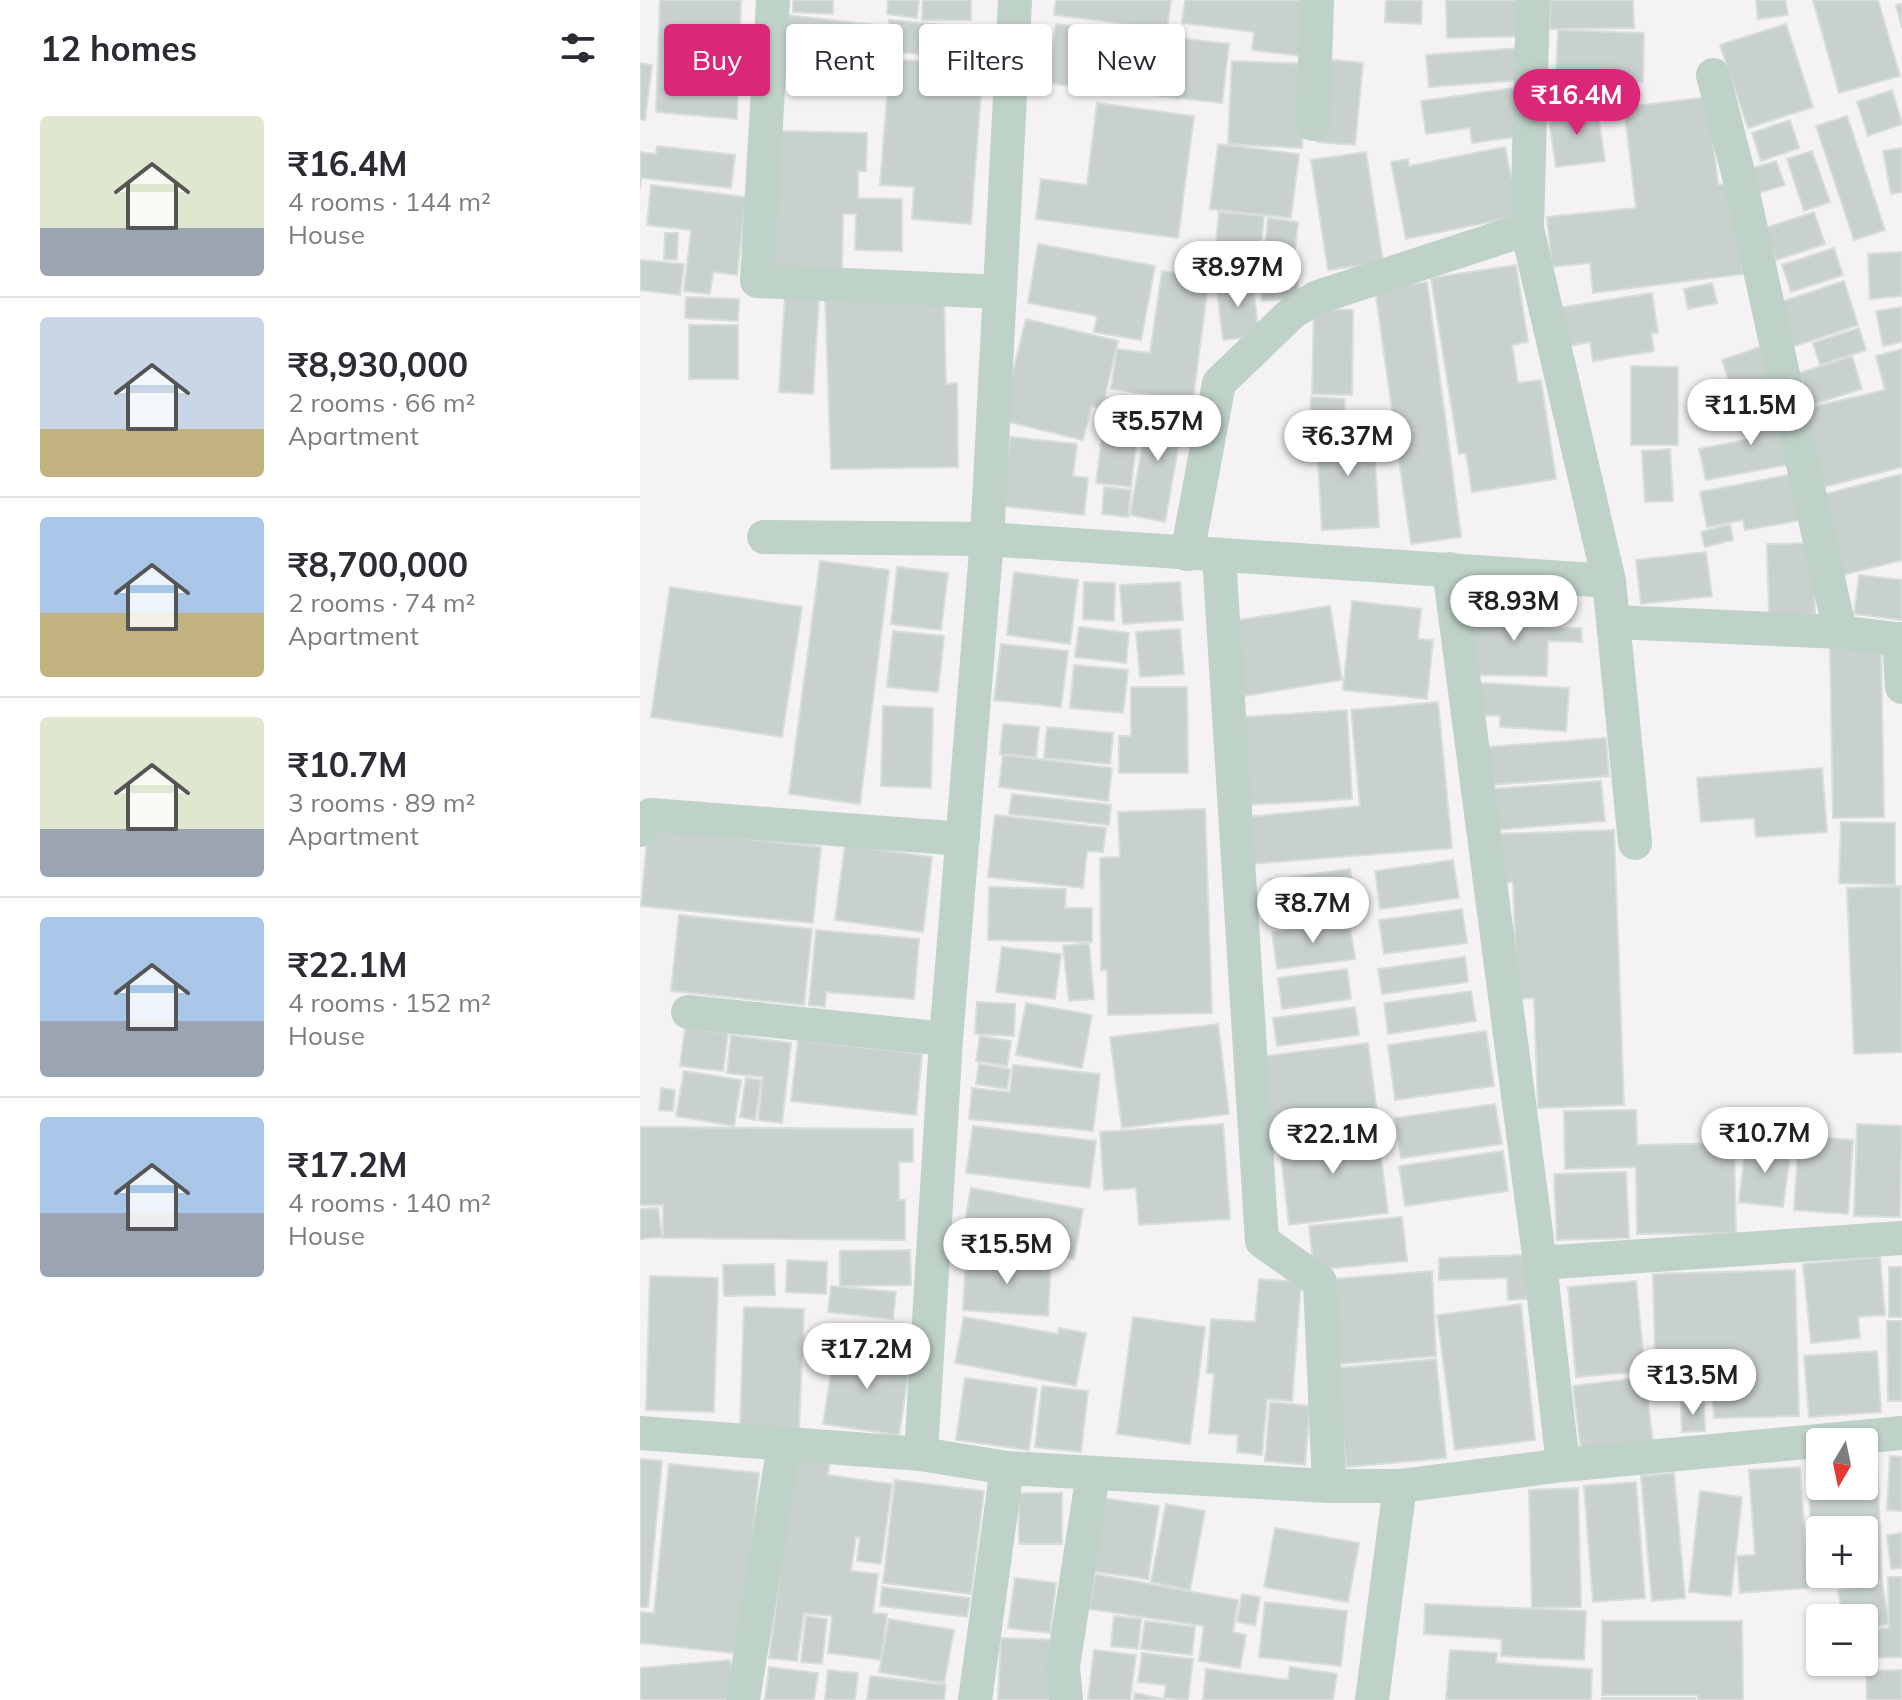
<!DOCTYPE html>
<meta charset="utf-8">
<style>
:root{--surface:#fff;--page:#f7f7f7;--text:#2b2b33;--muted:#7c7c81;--line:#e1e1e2;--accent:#db2777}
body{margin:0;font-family:Mulish,sans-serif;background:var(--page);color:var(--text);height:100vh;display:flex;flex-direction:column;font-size:30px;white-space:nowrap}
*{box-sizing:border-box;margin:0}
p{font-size:26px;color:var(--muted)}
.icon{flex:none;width:44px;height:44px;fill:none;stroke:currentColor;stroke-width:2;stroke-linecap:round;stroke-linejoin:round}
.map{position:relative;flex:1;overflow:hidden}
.panel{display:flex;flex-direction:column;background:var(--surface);width:640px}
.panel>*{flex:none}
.top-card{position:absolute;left:24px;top:24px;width:760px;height:72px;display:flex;gap:16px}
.needle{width:52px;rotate:189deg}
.buttons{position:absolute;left:1166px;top:1428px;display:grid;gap:16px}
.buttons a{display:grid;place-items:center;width:72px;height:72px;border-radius:8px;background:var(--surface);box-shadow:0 2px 6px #0004;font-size:40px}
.price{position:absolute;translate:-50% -68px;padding:0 18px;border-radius:28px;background:#fff;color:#222;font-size:26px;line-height:52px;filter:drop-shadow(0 2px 4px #0008)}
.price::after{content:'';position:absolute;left:50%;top:48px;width:24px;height:18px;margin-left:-12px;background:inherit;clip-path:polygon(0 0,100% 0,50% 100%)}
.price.selected{background:var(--accent);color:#fff}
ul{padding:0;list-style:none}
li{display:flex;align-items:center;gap:24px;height:200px;padding:0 40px}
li+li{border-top:2px solid var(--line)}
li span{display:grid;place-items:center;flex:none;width:224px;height:160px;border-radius:8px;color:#555}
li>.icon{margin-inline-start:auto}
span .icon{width:96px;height:96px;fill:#fffc;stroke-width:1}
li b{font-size:34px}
h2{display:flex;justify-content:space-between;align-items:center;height:96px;padding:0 40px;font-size:34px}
.pill{padding:0 28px;border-radius:8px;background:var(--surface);box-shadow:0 2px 6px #0004;font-size:28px;line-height:72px}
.pill.selected{background:var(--accent);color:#fff}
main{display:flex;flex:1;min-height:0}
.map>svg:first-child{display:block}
</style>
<main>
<section class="panel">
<h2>12 homes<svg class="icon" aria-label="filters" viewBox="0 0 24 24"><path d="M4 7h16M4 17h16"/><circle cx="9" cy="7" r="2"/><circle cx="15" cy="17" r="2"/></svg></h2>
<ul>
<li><span style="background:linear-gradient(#dfe7d0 70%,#9aa5b1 0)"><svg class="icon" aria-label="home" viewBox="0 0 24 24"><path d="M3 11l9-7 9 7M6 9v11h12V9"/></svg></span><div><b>₹16.4M</b><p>4 rooms · 144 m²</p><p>House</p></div></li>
<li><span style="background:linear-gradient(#c9d6e8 70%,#c2b280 0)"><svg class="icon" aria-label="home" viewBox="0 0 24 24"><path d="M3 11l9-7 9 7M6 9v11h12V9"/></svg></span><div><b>₹8,930,000</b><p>2 rooms · 66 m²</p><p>Apartment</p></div></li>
<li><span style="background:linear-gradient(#a9c7e8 60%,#c2b280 0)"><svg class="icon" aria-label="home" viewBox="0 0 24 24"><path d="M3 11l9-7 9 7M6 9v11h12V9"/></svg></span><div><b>₹8,700,000</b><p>2 rooms · 74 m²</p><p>Apartment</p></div></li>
<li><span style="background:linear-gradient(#dfe7d0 70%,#9aa5b1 0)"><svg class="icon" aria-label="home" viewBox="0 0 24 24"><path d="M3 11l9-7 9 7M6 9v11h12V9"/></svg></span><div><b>₹10.7M</b><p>3 rooms · 89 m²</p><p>Apartment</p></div></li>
<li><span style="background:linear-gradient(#a9c7e8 65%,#9aa5b1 0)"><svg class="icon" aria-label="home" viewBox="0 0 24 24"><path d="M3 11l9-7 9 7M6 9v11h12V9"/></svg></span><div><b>₹22.1M</b><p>4 rooms · 152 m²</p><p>House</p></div></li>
<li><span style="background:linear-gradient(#a9c7e8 60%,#9aa5b1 0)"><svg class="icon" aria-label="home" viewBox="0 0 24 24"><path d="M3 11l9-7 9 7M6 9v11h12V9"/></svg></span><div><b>₹17.2M</b><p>4 rooms · 140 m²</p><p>House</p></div></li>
</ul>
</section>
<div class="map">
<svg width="1262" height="1700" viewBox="0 0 1262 1700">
<rect width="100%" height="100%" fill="#f4f2f4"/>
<g fill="#c9d1ce" stroke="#d6dddb" stroke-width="2" fill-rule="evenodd">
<polygon points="20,0 101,0 97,119 16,112"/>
<polygon points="153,0 193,0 193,14 153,12"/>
<polygon points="248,0 279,0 277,18 247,14"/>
<polygon points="283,0 331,0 331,20 282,20"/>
<polygon points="416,0 531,0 527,29 414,15"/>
<polygon points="545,0 669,0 662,56 612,50 614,32 542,23"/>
<polygon points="746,0 782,0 781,24 745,22"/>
<polygon points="806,0 885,0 886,36 807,38"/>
<polygon points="910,0 993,0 994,28 910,29"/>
<polygon points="1116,0 1145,0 1148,15 1118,19"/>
<polygon points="1173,0 1238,0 1260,76 1199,93"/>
<polygon points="1262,4 1262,28 1256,5"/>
<polygon points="146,15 245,26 242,56 143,45"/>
<polygon points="249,20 337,28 335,59 247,51"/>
<polygon points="416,24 589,44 582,103 408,83"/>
<polygon points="1146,24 1173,107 1108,128 1080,45"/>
<polygon points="918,30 1004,33 1003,82 916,79"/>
<polygon points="879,48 882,80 789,87 786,55"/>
<polygon points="152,49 240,59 236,95 148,85"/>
<polygon points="250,59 343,66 331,224 272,219 274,187 240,185"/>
<polygon points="685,59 723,63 715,145 677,142"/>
<polygon points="592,61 666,64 662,148 588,144"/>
<polygon points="0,63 12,65 5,120 0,119"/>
<polygon points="881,87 881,136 832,143 830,128 786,134 781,101"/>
<polygon points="1252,90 1262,124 1228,136 1217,102"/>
<polygon points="1068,97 1078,185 1092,183 1103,274 953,293 950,263 912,267 907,217 996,208 984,107"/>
<polygon points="457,103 554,116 538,238 396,219 401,179 447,185"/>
<polygon points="957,107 965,161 916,167 908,114"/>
<polygon points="1207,116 1245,230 1214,240 1176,126"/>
<polygon points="1150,120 1159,148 1121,161 1112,133"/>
<polygon points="135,131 227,133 226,171 218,171 218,198 262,199 262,251 215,250 216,214 203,214 202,272 133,271"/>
<polygon points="578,144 659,154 651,218 570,209"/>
<polygon points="17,146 95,155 91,188 1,178 0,189 0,152 16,154"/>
<polygon points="865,147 879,216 766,239 751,162 768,159 769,166"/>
<polygon points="1262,148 1262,192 1251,194 1243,151"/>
<polygon points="1172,151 1190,202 1164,211 1147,159"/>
<polygon points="726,152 743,262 688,270 671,160"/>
<polygon points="1136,161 1145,185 1118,193 1110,169"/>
<polygon points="11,185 106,197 97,275 73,272 70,294 44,291 51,230 7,225"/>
<polygon points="579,212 624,216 619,266 574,262"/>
<polygon points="1174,212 1185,244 1136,260 1125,228"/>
<polygon points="628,218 658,222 653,268 623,265"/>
<polygon points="25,233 38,233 37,260 24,259"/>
<polygon points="398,244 515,266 501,340 454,332 457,316 388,303"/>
<polygon points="1194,248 1203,275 1151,292 1142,265"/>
<polygon points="1262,252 1262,296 1230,299 1228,254"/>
<polygon points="0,260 44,264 40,295 0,290"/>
<polygon points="876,265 888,342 872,345 878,383 901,380 916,479 832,492 826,453 819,454 791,278"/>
<polygon points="522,271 569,277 553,400 471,389 477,349 510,353"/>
<polygon points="657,272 659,297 622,301 619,276"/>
<polygon points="612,278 619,336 583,340 576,282"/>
<polygon points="1204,281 1218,325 1152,347 1138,303"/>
<polygon points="787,282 821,537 771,544 735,289"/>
<polygon points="1072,283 1077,303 1048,309 1044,289"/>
<polygon points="304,291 306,384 317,383 318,467 191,469 185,293"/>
<polygon points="1012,293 1018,333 1011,333 1014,351 953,361 950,342 923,347 917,308"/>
<polygon points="145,295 179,297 173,394 139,392"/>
<polygon points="46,297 99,299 98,321 45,318"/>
<polygon points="1262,307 1262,342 1243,346 1236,311"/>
<polygon points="674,309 713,310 712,395 672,394"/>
<polygon points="386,319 478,341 462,408 451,406 443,440 361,420"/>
<rect x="49" y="325" width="49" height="54"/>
<polygon points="1219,328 1226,350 1180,365 1173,343"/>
<polygon points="1120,347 1135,389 1096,403 1082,360"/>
<polygon points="1262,349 1262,467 1184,487 1163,409 1245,390 1236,356"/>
<polygon points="1212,356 1222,389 1171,405 1160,373"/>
<polygon points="991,366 1038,367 1038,445 991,445"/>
<polygon points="671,397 705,399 703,427 670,425"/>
<polygon points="467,398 501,402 491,487 456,483"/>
<polygon points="510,404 545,410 525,522 490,515"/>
<polygon points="1141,406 1151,464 1066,480 1059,449 1110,439 1105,412"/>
<polygon points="733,426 739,527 682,530 676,429"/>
<polygon points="370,437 437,444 433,476 448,478 444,515 362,506"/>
<polygon points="1030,449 1033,501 1005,502 1002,451"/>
<polygon points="1153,474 1162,520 1105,530 1103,520 1067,527 1060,492"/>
<polygon points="1262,474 1262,560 1203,575 1182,495"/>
<polygon points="464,487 491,490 488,517 462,514"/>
<polygon points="1090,524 1093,540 1065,547 1061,532"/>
<polygon points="1173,543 1175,614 1129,615 1127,544"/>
<polygon points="1066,552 1072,596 1001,604 996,560"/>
<polygon points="180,561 249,570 220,804 149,794"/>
<polygon points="257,567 308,573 301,630 251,624"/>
<polygon points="374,572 438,580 430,644 367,635"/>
<polygon points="1219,575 1262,580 1262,620 1214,614"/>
<polygon points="444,582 475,583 474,621 443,619"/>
<polygon points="540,582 543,620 483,624 480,585"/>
<polygon points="30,587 162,607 142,737 11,717"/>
<polygon points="712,601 781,609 778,639 793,640 787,699 703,690"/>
<polygon points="690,606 702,680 604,696 592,621"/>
<polygon points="833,610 905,612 905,628 941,628 942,642 908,641 907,676 832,675"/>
<polygon points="439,627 489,633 486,663 435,657"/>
<polygon points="540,629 544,674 500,677 496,632"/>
<polygon points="253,631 304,636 298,692 247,687"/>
<polygon points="361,644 428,651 421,707 354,700"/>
<polygon points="1190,646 1241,646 1244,817 1193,818"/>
<polygon points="434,665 488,670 483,713 430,708"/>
<polygon points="840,683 929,688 926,731 860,727 860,716 838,715"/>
<polygon points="491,687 547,687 548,773 479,773 479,736 491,736"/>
<polygon points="798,702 812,848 611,864 607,817 720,806 711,710"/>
<polygon points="243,706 293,708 291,788 241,786"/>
<polygon points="707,710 712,799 607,805 602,717"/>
<polygon points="363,724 399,727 396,757 360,754"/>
<polygon points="407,727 473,733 470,764 404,758"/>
<polygon points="966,738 969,776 849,785 846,747"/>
<polygon points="363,755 472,768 468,801 359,787"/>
<polygon points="1182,768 1187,832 1116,837 1114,818 1061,822 1057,778"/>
<polygon points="961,781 965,821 854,830 850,789"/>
<polygon points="372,794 471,805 469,825 369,814"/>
<polygon points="565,809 572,1013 468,1015 467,970 461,970 460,858 480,857 478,812"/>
<polygon points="355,815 466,828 463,852 447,851 443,888 348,877"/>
<polygon points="1201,822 1255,823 1255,885 1199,883"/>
<polygon points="8,828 181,847 173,923 1,906"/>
<polygon points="974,830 984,1105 898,1108 894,998 877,999 873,882 859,883 857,834"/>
<polygon points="205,845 292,857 283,932 195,920"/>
<polygon points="813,860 819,898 740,909 735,871"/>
<polygon points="710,869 716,911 637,922 630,880"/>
<polygon points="1261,886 1262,1052 1214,1054 1207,888"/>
<polygon points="349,887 426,889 425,908 452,908 452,942 348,940"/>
<polygon points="822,909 827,943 744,954 739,920"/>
<polygon points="39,915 172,929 164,1005 31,991"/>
<polygon points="709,921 715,959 637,969 632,932"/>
<polygon points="176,930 279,939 274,999 186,992 185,1007 169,1005"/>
<polygon points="449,943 454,999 429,1001 423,946"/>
<polygon points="362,947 421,954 415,999 356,992"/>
<polygon points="825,957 828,982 742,994 738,969"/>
<polygon points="707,969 711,999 642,1009 638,978"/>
<polygon points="831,991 836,1021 748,1034 744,1003"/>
<polygon points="337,1002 375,1004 374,1036 335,1034"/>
<polygon points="386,1003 452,1015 442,1068 376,1055"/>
<polygon points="715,1007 719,1035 637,1046 633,1018"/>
<polygon points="578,1024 589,1114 482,1128 470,1037"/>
<polygon points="45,1028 88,1033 83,1071 40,1066"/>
<polygon points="846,1031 854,1086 755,1100 748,1045"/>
<polygon points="91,1035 151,1043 142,1123 118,1120 123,1077 87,1073"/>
<polygon points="340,1036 371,1041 367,1066 336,1061"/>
<polygon points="158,1040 282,1054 276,1115 151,1101"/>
<polygon points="728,1043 738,1120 628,1134 618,1057"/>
<polygon points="339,1064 370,1069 367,1089 336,1084"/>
<polygon points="373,1065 460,1074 453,1131 329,1119 332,1088 370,1092"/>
<polygon points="44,1071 101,1080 94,1126 36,1116"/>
<polygon points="106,1078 121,1080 115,1120 100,1117"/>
<polygon points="21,1088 35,1090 33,1111 19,1110"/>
<polygon points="855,1104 862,1144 761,1158 755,1118"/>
<polygon points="996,1110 997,1145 1094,1143 1096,1233 997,1234 996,1167 925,1169 924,1111"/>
<polygon points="583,1124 590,1219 499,1225 496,1188 464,1190 460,1132"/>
<polygon points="1217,1124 1262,1126 1260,1217 1214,1216"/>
<polygon points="333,1126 456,1141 450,1188 326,1173"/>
<polygon points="737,1126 748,1213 649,1225 639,1138"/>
<polygon points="0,1127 273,1129 273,1162 259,1162 259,1200 265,1200 265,1240 23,1238 23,1205 0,1205"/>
<polygon points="1159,1136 1213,1140 1208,1214 1154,1210"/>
<polygon points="1106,1143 1151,1148 1143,1207 1099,1202"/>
<polygon points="863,1151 868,1191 765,1206 759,1166"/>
<polygon points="986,1172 989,1238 917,1240 914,1174"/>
<polygon points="331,1188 443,1209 434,1259 322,1239"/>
<polygon points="18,1208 22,1237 0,1239 0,1209"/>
<polygon points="762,1217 767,1261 674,1270 669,1226"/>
<polygon points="270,1250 271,1285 200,1286 200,1251"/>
<polygon points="885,1255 887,1299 868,1300 867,1278 799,1280 799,1258"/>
<polygon points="326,1256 411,1261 408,1316 323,1310"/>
<polygon points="1240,1257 1245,1315 1218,1317 1220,1338 1171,1343 1163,1264"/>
<polygon points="147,1260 187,1262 186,1294 146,1292"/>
<polygon points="134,1264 135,1295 84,1296 83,1265"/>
<rect x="1249" y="1267" width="13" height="50"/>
<polygon points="1155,1270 1159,1416 1074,1418 1072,1385 1016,1387 1013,1274"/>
<polygon points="792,1271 796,1356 699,1364 693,1279"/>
<polygon points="10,1276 78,1278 74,1412 6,1410"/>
<polygon points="619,1279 661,1282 652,1401 627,1399 622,1455 597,1452 598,1435 569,1433 574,1374 567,1373 571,1319 615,1322"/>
<polygon points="996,1281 1005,1371 936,1377 928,1287"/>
<polygon points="191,1286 256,1292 253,1319 188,1312"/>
<polygon points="881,1304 895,1440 815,1450 797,1315"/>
<polygon points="104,1307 164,1309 159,1428 100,1426"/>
<polygon points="324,1317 418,1334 419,1328 446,1333 436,1386 315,1363"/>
<polygon points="493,1317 565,1327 550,1444 477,1434"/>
<polygon points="1247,1321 1262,1321 1262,1401 1248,1401"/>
<polygon points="195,1348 271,1357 259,1435 183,1424"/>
<polygon points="1237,1351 1241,1412 1169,1417 1164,1356"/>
<polygon points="796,1359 806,1458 706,1467 697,1368"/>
<polygon points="1005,1377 1013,1443 941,1451 933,1386"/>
<polygon points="325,1378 397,1388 389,1450 316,1440"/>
<polygon points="402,1386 448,1391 441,1452 395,1447"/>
<polygon points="630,1402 670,1406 665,1465 625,1461"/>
<polygon points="1064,1402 1065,1431 1042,1432 1041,1403"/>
<path d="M1237 1456 1242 1581 1173 1584 1168 1459 1180 1458V1486H1224V1457ZM1180 1530H1224V1574H1180Z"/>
<polygon points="1250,1456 1262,1457 1262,1511 1247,1510"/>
<polygon points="155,1457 190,1461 188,1475 252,1484 241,1564 217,1561 220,1537 216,1537 211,1571 238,1574 233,1613 247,1614 241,1660 188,1653 192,1616 164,1613 157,1661 129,1658"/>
<polygon points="0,1459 22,1461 8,1607 0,1607"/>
<polygon points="29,1464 119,1473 101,1654 0,1643 0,1612 14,1613"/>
<polygon points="1160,1467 1168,1588 1100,1593 1097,1556 1115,1555 1109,1470"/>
<polygon points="1034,1473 1045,1598 1012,1601 1001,1476"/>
<polygon points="255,1480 344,1491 331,1594 243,1583"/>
<polygon points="996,1482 1005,1598 953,1602 944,1486"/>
<polygon points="938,1488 941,1607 892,1608 889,1490"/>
<polygon points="1060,1491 1102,1497 1091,1596 1049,1592"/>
<rect x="379" y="1493" width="43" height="51"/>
<polygon points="461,1498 519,1506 508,1579 451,1571"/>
<polygon points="526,1504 565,1511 550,1590 511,1582"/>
<polygon points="635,1528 719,1543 708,1602 624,1587"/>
<polygon points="1262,1533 1262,1568 1251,1569 1247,1535"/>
<polygon points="455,1574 598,1600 593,1632 606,1635 600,1668 559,1661 564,1626 449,1609"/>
<polygon points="1248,1577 1262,1577 1262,1657 1227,1658 1226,1629 1249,1628"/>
<polygon points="375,1578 416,1583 410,1633 368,1628"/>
<polygon points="1242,1583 1249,1624 1224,1629 1224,1618 1203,1618 1198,1590"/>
<polygon points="242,1587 330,1598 327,1617 240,1606"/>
<polygon points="602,1594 620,1597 615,1625 597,1622"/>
<polygon points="625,1602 707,1611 701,1666 619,1657"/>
<polygon points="785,1604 946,1611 944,1660 861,1656 862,1639 784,1634"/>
<polygon points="166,1616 187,1619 182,1664 161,1662"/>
<polygon points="474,1616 501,1619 498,1649 471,1646"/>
<polygon points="249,1619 314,1630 304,1683 239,1672"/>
<polygon points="505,1621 555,1627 552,1655 501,1649"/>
<polygon points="962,1621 1102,1621 1103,1700 1058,1700 1058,1695 962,1695"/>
<polygon points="361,1638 419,1640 416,1700 358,1700"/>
<polygon points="454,1650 496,1655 490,1700 448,1700"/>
<polygon points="810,1650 857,1653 856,1663 952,1669 951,1700 806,1700"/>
<polygon points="502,1653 553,1659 548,1700 524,1698 526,1685 498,1682"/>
<polygon points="90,1660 95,1700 0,1700 0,1668"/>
<polygon points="129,1667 178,1673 174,1700 125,1700"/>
<polygon points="650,1667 697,1674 693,1700 563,1700 566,1669 648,1680"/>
<polygon points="188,1670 218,1673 215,1700 185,1700"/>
<polygon points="1262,1670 1262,1700 1227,1700 1226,1671"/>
<polygon points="230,1676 306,1685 304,1700 227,1700"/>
<polygon points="495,1693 526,1700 494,1700"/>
<rect x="962" y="1698" width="93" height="2"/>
</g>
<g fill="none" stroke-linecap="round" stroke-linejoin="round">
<g stroke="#bfd2c8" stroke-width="34">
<polyline points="133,0 117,281 360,292"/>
<polyline points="1073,75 1101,184 1200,632"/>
<polyline points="673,124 677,0"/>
<polyline points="887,229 969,581 995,843"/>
<polyline points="124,537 347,539 969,581"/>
<polyline points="547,554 579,383 654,311 678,297 887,229 893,0"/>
<polyline points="579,556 622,1241 680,1282 689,1486"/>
<polyline points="809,569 900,1263 923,1465"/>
<polyline points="975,622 1200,632 1262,640"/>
<polyline points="1259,639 1262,687"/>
<polyline points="0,830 11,815 323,839"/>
<polyline points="48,1012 306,1039"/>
<polyline points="900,1263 1262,1238"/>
<polyline points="0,1433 281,1454 367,1468 689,1486 760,1486 923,1465 1262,1433"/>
<polyline points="281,1454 306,1039 347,539 375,0"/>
<polyline points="103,1700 144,1444"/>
<polyline points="335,1700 367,1468"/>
<polyline points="426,1700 423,1666 453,1474"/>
<polyline points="732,1700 760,1486"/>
</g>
</g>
</svg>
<div class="buttons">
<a><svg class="needle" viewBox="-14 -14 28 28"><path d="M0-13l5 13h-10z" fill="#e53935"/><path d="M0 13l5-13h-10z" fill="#7c7c81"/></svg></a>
<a>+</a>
<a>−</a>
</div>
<b class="price selected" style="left:937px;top:137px">₹16.4M</b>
<b class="price" style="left:598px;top:309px">₹8.97M</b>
<b class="price" style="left:1111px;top:447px">₹11.5M</b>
<b class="price" style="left:518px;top:463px">₹5.57M</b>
<b class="price" style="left:708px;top:478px">₹6.37M</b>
<b class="price" style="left:874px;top:643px">₹8.93M</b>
<b class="price" style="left:673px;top:945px">₹8.7M</b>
<b class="price" style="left:1125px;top:1175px">₹10.7M</b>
<b class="price" style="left:693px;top:1176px">₹22.1M</b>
<b class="price" style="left:367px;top:1286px">₹15.5M</b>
<b class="price" style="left:227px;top:1391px">₹17.2M</b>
<b class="price" style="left:1053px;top:1417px">₹13.5M</b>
<div class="top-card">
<a class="pill selected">Buy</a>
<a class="pill">Rent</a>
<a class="pill">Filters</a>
<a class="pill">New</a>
</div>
</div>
</main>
